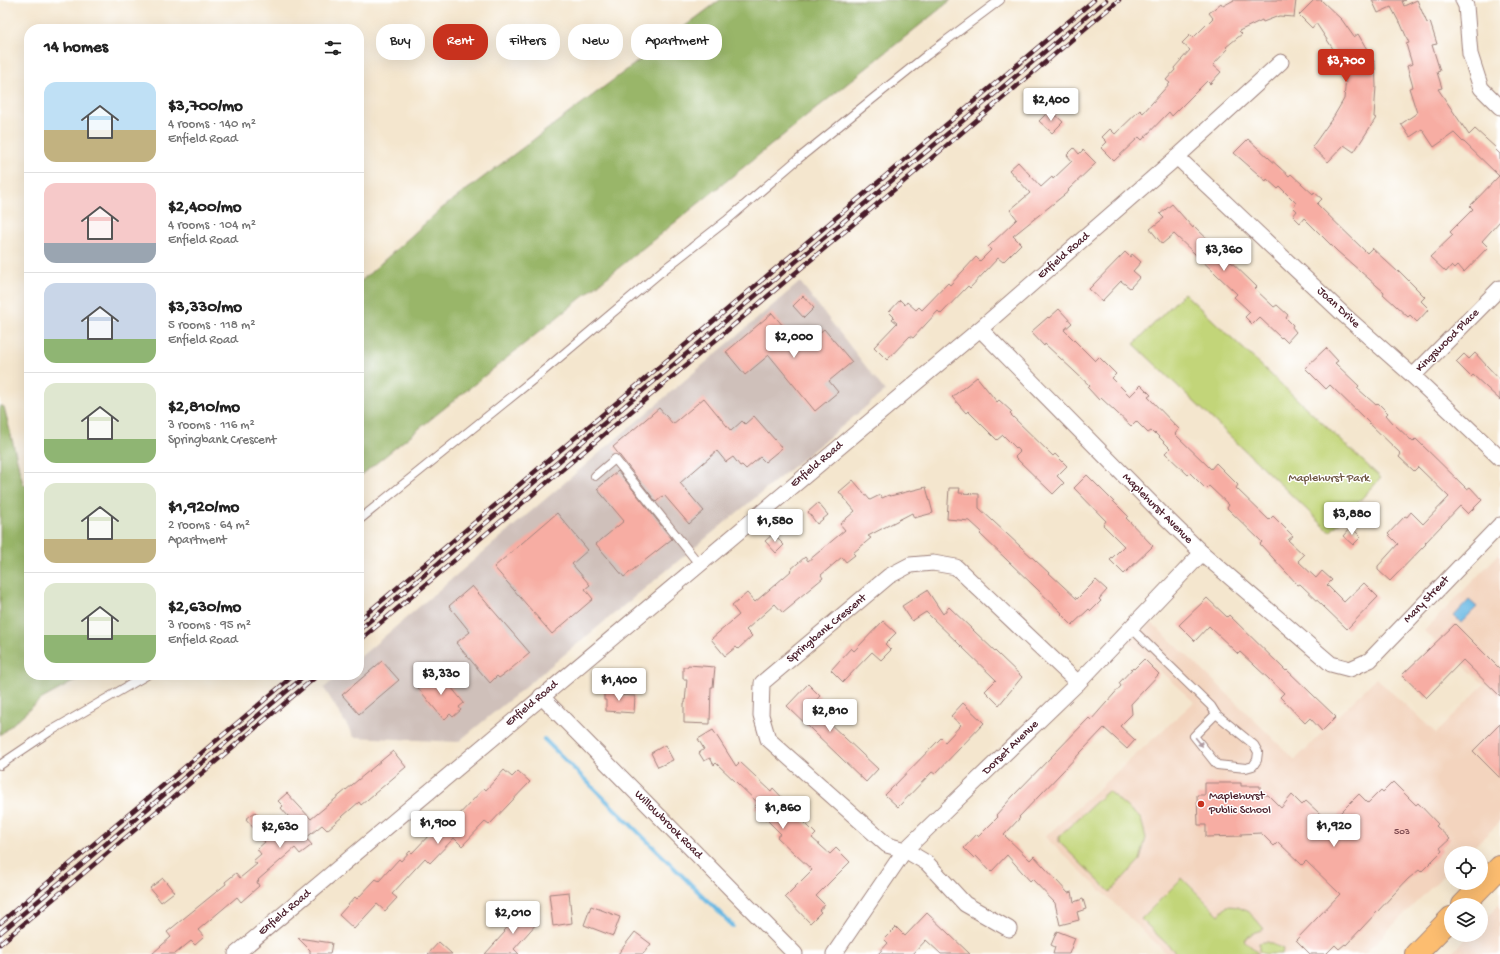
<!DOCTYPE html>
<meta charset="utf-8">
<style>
:root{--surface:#fff;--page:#f2f2f2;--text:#222;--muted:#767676;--line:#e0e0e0;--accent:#c8321e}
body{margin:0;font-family:"Gochi Hand",sans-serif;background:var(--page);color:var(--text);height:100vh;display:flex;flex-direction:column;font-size:15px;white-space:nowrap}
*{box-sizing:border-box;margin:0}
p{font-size:13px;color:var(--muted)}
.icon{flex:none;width:22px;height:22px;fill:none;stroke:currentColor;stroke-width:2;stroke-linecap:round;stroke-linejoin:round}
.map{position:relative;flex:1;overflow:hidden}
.sheet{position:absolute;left:24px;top:24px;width:340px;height:656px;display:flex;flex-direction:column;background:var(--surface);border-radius:16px;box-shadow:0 4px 16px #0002}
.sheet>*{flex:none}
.guide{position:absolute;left:376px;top:24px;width:380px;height:36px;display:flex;gap:8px}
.fabs{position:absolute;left:1444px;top:846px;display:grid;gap:8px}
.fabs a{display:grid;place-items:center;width:44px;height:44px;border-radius:50%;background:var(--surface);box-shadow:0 4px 16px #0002;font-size:20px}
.price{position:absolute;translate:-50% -34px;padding:0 9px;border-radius:4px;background:#fff;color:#222;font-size:13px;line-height:26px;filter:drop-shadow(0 1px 2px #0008)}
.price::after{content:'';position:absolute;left:50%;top:24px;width:12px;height:9px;margin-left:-6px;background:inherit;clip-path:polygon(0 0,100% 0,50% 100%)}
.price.current{background:var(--accent);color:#fff}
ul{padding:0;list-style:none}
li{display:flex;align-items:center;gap:12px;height:100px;padding:0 20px}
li+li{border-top:1px solid var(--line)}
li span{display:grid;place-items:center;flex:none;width:112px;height:80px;border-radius:12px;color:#555}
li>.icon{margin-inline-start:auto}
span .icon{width:48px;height:48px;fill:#fffc;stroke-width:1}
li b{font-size:17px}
h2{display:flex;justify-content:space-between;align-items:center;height:48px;padding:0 20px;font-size:17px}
.tag{padding:0 14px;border-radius:16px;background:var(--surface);box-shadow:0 4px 16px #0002;font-size:14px;line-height:36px}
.tag.current{background:var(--accent);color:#fff}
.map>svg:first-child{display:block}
</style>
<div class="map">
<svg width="1500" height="954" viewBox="0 0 1500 954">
<rect width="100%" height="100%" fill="#fff"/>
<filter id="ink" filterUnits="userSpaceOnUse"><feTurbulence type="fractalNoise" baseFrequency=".025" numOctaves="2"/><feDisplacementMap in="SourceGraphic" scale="8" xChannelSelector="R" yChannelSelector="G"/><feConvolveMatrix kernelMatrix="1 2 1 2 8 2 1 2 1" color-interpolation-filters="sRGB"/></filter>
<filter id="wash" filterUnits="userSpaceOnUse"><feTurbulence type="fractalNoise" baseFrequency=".012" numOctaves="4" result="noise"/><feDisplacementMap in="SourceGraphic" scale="16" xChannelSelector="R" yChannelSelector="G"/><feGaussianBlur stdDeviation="0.9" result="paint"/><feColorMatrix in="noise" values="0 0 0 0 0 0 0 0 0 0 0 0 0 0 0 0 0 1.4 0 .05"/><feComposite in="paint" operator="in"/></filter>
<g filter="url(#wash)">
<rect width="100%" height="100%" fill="#f4e6ce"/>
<g fill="#f3d4be">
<polygon points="1500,553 1500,822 1467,853 1451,853 1451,868 1364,954 1167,954 1045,837 1194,702 1128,642 1152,623 1215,682 1295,760 1376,678 1436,733 1484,684 1424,631"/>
<polygon points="1500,904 1500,954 1451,954 1469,935 1481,935 1481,923"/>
</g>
<polygon fill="#cfc0ba" points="800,282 885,391 458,742 354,737 324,688 339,675 359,675 359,658"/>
<g fill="#c2d579" stroke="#867a52">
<polygon points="1184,293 1381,478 1330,532 1134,344"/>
<polygon points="1108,791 1141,819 1146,838 1140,860 1110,892 1059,842 1059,836"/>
<path d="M1182 878 1219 915 1227 906C1247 906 1253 916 1264 929L1253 933 1244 940 1259 954H1177L1141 919Z"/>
<polygon points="1263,942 1268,942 1283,949 1282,954 1264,954 1259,951 1259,943"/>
</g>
<g fill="#99b669" stroke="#726a4a">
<polygon points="720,0 951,0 359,477 359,283 441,209"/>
<polygon points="0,405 4,407 23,484 29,487 29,675 83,675 80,678 40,700 0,735"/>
</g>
<polygon fill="#68b8e3" stroke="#596c87" points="1469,600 1477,607 1461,623 1454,616"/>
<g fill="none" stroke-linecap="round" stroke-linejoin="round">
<polyline stroke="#68b8e3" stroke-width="4" points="544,739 733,926"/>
</g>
<g id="blocks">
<g fill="#f7ada3">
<polygon points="1234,0 1296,0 1294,17 1279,16 1263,22 1262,20 1239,31 1242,34 1226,47 1228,49 1213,65 1221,72 1210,84 1207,81 1172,116 1169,112 1142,140 1139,137 1114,161 1101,148 1107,142 1102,137 1110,129 1115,134 1140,110 1143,113 1170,83 1166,80 1175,70 1174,68 1190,50 1182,43 1190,35 1193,38 1213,18 1209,13 1221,3 1223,6"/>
<polygon points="1314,0 1321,0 1342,20 1354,37 1358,34 1375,63 1376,86 1374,117 1376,118 1354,152 1344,145 1328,162 1312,147 1334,116 1344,99 1346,78 1345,54 1339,58 1316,23 1312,28 1299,15"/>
<polygon points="1372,0 1406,0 1402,1 1404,6 1417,0 1427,23 1430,22 1437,44 1432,45 1440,71 1437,72 1442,88 1438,89 1469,135 1475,129 1496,148 1495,149 1500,154 1500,221 1482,241 1488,247 1464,272 1458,265 1454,269 1451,266 1446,272 1430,257 1453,235 1450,232 1473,209 1470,206 1499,176 1464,142 1463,142 1454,133 1434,147 1422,129 1410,137 1401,124 1417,113 1409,88 1413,87 1407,66 1412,64 1406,44 1409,43 1400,22 1399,22 1391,7 1378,13"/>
<polygon points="1050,110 1063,122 1052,133 1039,121"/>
<polygon points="1248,139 1289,176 1291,174 1313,194 1314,192 1322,199 1317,204 1367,253 1372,248 1398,272 1399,271 1425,297 1421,301 1429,309 1417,322 1410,315 1408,317 1383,294 1384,292 1337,251 1304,218 1300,223 1293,216 1297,211 1293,207 1296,203 1280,187 1278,189 1267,179 1266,181 1234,153"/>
<polygon points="1074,148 1079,154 1083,150 1096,163 1068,190 1069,191 1013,236 1021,244 1003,262 998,258 970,288 968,286 941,314 938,311 913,338 910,336 887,360 874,347 897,323 892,319 894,317 889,312 900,300 905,305 907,302 916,310 919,307 922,310 948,283 950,285 976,257 980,261 991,250 988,247 1017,219 1010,210 1030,193 1009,170 1018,162 1041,187 1052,177 1053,179 1072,161 1067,155"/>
<polygon points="1172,204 1193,228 1194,226 1257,287 1255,289 1274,307 1277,305 1288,315 1286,318 1293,325 1292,327 1296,332 1287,342 1282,337 1281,338 1259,317 1252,324 1245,317 1250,312 1234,297 1237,294 1174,234 1162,244 1150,229 1164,218 1160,214"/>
<polygon points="1125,252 1130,257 1132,254 1141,262 1133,271 1140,277 1130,288 1121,281 1102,301 1089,289"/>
<polygon points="803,296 814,308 804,318 793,306"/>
<polygon points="1059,309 1072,323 1064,330 1095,361 1099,357 1116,374 1112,378 1130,396 1141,385 1151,395 1148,397 1179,429 1175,434 1211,469 1216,463 1238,485 1236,488 1269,520 1273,516 1293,536 1288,540 1304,555 1298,561 1316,578 1322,571 1332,580 1327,585 1344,602 1364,583 1378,597 1347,629 1300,584 1298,585 1260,544 1262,542 1227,508 1229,505 1209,486 1206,489 1190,473 1188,475 1165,453 1170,448 1155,433 1154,434 1151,431 1148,433 1136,421 1131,426 1101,398 1099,400 1088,388 1090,386 1074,371 1045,344 1044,346 1031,332 1048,317 1049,318"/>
<polygon points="772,313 802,348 824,329 852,362 829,381 838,392 815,411 769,355 745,375 726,352"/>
<polygon points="1326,348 1338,361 1335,363 1359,386 1357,388 1376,405 1378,403 1388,413 1386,415 1393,423 1413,442 1416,439 1467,489 1470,487 1482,500 1468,514 1460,506 1425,543 1426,544 1390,581 1378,570 1378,566 1398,544 1388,534 1405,516 1407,517 1411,512 1423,524 1449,497 1418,467 1414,471 1399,457 1401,454 1330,385 1326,389 1305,368"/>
<polygon points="1475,353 1500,380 1500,400 1473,375 1471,377 1456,362 1464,354 1469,359"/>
<polygon points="977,377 997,402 999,400 1012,412 1010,414 1053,456 1055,454 1067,466 1057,476 1064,483 1053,494 1015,457 1020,452 1003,435 997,440 968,411 966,413 952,397"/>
<polygon points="704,398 731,431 742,421 745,424 754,416 782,448 765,462 760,457 746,469 742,465 740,466 733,457 726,462 717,451 680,483 704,511 689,524 664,495 656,502 613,447 659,408 673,424"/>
<polygon points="618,471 672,539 624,577 596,544 624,521 597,489"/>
<polygon points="1087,475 1128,516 1126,518 1153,546 1124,574 1110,560 1124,546 1103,525 1106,521 1074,488"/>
<polygon points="853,480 870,500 880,495 882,498 889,495 890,496 926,487 933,513 914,518 912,513 868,536 871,538 853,553 855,555 846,562 842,557 821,575 823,578 794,602 795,603 783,613 775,604 746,630 752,636 738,649 736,647 725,656 711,639 739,615 732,606 747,593 755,602 791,571 790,570 805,557 808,561 845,530 840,524 855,511 839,492"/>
<polygon points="949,488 960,488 959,493 979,494 979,508 1077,599 1096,580 1107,590 1099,599 1101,601 1091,611 1089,609 1072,625 1061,614 1062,613 980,534 982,532 970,521 947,519"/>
<polygon points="818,503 828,515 817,524 808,512"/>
<polygon points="557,513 588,550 572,564 590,585 585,589 593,599 552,634 494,567"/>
<polygon points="1351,527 1361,537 1353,545 1343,536"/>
<polygon points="773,534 784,545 776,553 765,541"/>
<polygon points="472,586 530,653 506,673 499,678 497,676 490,683 456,643 470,632 449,606"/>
<polygon points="927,590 943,614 949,607 1022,677 999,705 985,691 996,680 926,612 912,621 902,606"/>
<polygon points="1207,598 1227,617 1229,615 1286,671 1287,670 1336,717 1322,731 1310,718 1305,723 1280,697 1284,693 1240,652 1238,654 1209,626 1195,641 1179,625"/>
<polygon points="883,621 896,633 885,644 891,650 881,660 872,652 843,682 831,670 851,648 854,651"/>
<polygon points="1455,624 1500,669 1500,696 1463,660 1426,698 1402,675"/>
<polygon points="1144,659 1159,674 1131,704 1132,714 1120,726 1135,740 1127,749 1104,728 1019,817 1020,818 1004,835 1030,860 1034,856 1068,893 1072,892 1074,902 1083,899 1086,909 1077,912 1079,920 1060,925 1055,903 1032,879 1030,881 1007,855 991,872 976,856 974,858 964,848 977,834 979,836 998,817 996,815 1013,796 1089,718 1091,720 1121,686 1119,683 1133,668 1134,669"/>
<polygon points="382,661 399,680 359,714 342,695"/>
<polygon points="688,665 715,667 713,687 711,687 710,724 684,723 684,703 685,703 687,679 683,679 683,667 688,667"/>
<polygon points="438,671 464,703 459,707 461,710 453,717 450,714 444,720 418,688"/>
<polygon points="808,684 820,696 811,706 878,769 866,782 787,706"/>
<polygon points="604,688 618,689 617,695 635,696 634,713 606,711 606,700 604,700"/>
<polygon points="963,703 984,723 935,774 932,772 898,807 885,795 941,738 945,742 961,725 951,716"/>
<polygon points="1500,724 1500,778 1473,751"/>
<polygon points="713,730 736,766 740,762 771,791 773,788 794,810 793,811 816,834 812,838 830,854 836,848 850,862 816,896 825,905 819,910 821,912 810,923 785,897 812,870 777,837 781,834 754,807 758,803 716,763 714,765 710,758 704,761 699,753 704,749 698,739"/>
<polygon points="665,745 673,760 658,767 651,753"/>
<polygon points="393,751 406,767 361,805 359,802 327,830 322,825 306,838 312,845 300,854 295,848 258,880 259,881 257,882 259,886 241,902 237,897 198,930 204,937 195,945 191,941 175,954 152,954 171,937 167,932 226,884 225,882 236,873 240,878 257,864 253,861 261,854 257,849 265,842 246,819 255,812 278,838 295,824 281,808 283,806 278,801 287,793 311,819"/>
<polygon points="504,770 512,777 518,771 530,782 489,825 485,822 462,846 454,838 430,863 425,858 392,894 397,898 385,911 377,904 354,929 339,915 355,897 357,899 376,879 379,881 399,859 401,861 410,851 412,853 433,831 436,835 454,815 457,817 484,788 486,790"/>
<polygon points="1393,782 1416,805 1418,803 1438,824 1436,826 1450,839 1440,848 1442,851 1421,872 1419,870 1408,879 1346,945 1345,944 1339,949 1335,945 1326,954 1310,954 1296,940 1340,894 1306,861 1302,865 1278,842 1274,846 1261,833 1241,834 1241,836 1206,837 1206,825 1198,825 1197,795 1205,795 1205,783 1241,783 1241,786 1260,786 1260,795 1268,795 1281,808 1292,795 1302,805 1306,801 1330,823 1359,794 1368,803 1381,790 1383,792"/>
<polygon points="163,878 174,892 161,902 150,888"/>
<polygon points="569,892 572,923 553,926 549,894"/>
<polygon points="591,906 620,917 613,936 584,925"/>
<polygon points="523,910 537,923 514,949 519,954 485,954 505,932 504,931"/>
<polygon points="927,913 970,954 941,954 926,940 913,954 878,954 888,943 884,939 896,927 905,936"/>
<polygon points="1057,931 1075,938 1069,954 1053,954 1055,947 1051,945"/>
<polygon points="635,932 651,944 643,954 618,954"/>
<polygon points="298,938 332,943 330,954 310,954 310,950"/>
<polygon points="439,942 452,954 428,954"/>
</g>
</g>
</g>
<g filter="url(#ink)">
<use href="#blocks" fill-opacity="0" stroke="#9f827c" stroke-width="1"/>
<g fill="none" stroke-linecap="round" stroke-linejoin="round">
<defs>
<g id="lane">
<polyline points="595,476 615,459 699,564"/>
<polyline points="359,520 535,378 662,271 726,221 798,159 927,55 1000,0"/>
<polyline points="1130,627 1211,706 1216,714 1254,745 1258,752 1257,760 1253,766 1246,768 1217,765 1194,736 1216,714"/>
<polyline points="0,765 49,732 147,675"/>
</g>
<g id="street">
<polyline points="1463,0 1466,6 1470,54 1481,88 1500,107"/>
<polyline points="1177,157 1343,314 1413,376 1500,458"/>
<polyline points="980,329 1161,513 1202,553 1331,664 1350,669 1370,660 1500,525"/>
<polyline points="1413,376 1500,288"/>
<polyline points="541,696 795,954"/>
<polyline points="1009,929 965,904 927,863 905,850 887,845 768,739 761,715 762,683 889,576 910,565 933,563 956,567 1078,683"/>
<polyline points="236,954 980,329 1177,157 1281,62"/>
<polyline points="834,954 905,850 1078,683 1202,553"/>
</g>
<g id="primary">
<polyline points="1463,905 1500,867"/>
<polyline points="1416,954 1451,918"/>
</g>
</defs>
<use href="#lane" stroke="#9f827c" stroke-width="10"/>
<use href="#street" stroke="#9f827c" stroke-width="17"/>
<use href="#primary" stroke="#9f827c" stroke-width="24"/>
<use href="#lane" stroke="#fff" stroke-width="8"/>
<use href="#street" stroke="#fff" stroke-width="15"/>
<use href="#primary" stroke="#fcbd6f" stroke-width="22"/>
<defs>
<g id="rail">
<polyline points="359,620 1094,0"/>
<polyline points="359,630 1106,0"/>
<polyline points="359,641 1119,0"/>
<polyline points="0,923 294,675"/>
<polyline points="0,933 306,675"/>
<polyline points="0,944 318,675"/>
</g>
</defs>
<use href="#rail" stroke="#4a1f2b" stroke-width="4.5"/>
<use href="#rail" stroke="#fff" stroke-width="3" stroke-dasharray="9" stroke-linecap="butt"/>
</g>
<defs><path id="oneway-solid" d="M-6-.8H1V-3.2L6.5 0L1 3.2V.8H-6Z"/></defs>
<use fill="#ae9aa0" href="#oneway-solid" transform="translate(1199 742) rotate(51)"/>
</g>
<circle fill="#c8321e" stroke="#fff" stroke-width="1.5" cx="1201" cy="804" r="4"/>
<g text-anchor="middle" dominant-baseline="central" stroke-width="3" stroke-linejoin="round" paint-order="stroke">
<g font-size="10" fill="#754249">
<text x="1402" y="832">503</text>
</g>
<g font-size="12" fill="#4a1f2b" stroke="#fff">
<text transform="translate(1064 256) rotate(-41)">Enfield Road</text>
<text transform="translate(1338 308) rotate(43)">Joan Drive</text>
<text transform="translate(1448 341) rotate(-45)">Kingswood Place</text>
<text transform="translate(817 465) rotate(-40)">Enfield Road</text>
<text transform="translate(1157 509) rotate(45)">Maplehurst Avenue</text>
<text transform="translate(1427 600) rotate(-46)">Mary Street</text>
<text transform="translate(827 629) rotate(-40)">Springbank Crescent</text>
<text transform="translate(532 704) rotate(-40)">Enfield Road</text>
<text transform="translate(1011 748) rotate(-44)">Dorset Avenue</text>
<text transform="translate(668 825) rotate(45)">Willowbrook Road</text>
<text transform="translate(285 913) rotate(-40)">Enfield Road</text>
</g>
<g font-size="12" fill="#6e5642" stroke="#fff">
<text x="1329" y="479">Maplehurst Park</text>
</g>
<g font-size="12" fill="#4a1f2b" stroke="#fff" text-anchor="start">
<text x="1209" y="797">Maplehurst<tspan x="1209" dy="14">Public School</tspan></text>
</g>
</g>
</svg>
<div class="fabs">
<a><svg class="icon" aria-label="locate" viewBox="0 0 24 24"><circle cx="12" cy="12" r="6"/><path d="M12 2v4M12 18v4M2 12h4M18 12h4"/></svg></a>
<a><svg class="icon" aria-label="layers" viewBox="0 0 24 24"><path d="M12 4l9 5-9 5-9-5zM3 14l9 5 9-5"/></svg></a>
</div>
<b class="price current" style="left:1346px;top:83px">$3,700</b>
<b class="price" style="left:1051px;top:122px">$2,400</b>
<b class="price" style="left:1224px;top:272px">$3,360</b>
<b class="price" style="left:794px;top:359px">$2,000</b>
<b class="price" style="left:1352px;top:536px">$3,880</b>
<b class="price" style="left:775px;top:543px">$1,580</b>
<b class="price" style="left:441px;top:696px">$3,330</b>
<b class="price" style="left:619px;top:702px">$1,400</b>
<b class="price" style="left:830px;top:733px">$2,810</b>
<b class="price" style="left:783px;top:830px">$1,860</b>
<b class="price" style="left:438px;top:845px">$1,900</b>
<b class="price" style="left:1334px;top:848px">$1,920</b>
<b class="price" style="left:280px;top:849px">$2,630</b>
<b class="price" style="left:513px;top:935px">$2,010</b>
<div class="guide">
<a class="tag">Buy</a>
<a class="tag current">Rent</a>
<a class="tag">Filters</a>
<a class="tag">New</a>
<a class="tag">Apartment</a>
</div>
<section class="sheet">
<h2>14 homes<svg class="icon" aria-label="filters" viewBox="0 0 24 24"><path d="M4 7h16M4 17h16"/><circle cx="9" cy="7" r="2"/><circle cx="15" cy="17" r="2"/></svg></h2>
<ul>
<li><span style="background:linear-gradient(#bfe0f5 60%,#c2b280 0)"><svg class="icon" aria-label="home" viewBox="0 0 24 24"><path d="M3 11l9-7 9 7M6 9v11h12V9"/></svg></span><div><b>$3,700/mo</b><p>4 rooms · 140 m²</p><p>Enfield Road</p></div></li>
<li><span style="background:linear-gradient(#f6c9c9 75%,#9aa5b1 0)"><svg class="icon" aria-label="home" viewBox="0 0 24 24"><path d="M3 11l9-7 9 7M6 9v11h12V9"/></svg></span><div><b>$2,400/mo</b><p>4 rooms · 104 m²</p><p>Enfield Road</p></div></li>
<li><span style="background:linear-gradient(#c9d6e8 70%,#8fb573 0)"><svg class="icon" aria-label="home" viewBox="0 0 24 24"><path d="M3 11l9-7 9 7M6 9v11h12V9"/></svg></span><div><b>$3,330/mo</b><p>5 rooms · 118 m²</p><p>Enfield Road</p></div></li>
<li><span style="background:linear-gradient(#dfe7d0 70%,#8fb573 0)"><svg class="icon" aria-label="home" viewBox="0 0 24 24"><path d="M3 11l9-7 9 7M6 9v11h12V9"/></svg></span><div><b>$2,810/mo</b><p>3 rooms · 116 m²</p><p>Springbank Crescent</p></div></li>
<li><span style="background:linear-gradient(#dfe7d0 70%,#c2b280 0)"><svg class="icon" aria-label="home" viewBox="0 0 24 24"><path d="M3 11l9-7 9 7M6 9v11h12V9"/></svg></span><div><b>$1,920/mo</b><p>2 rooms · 64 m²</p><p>Apartment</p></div></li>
<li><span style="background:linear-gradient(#dfe7d0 65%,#8fb573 0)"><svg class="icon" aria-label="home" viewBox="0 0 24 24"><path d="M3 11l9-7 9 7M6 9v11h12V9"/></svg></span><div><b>$2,630/mo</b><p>3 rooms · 95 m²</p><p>Enfield Road</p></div></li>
</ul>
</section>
</div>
